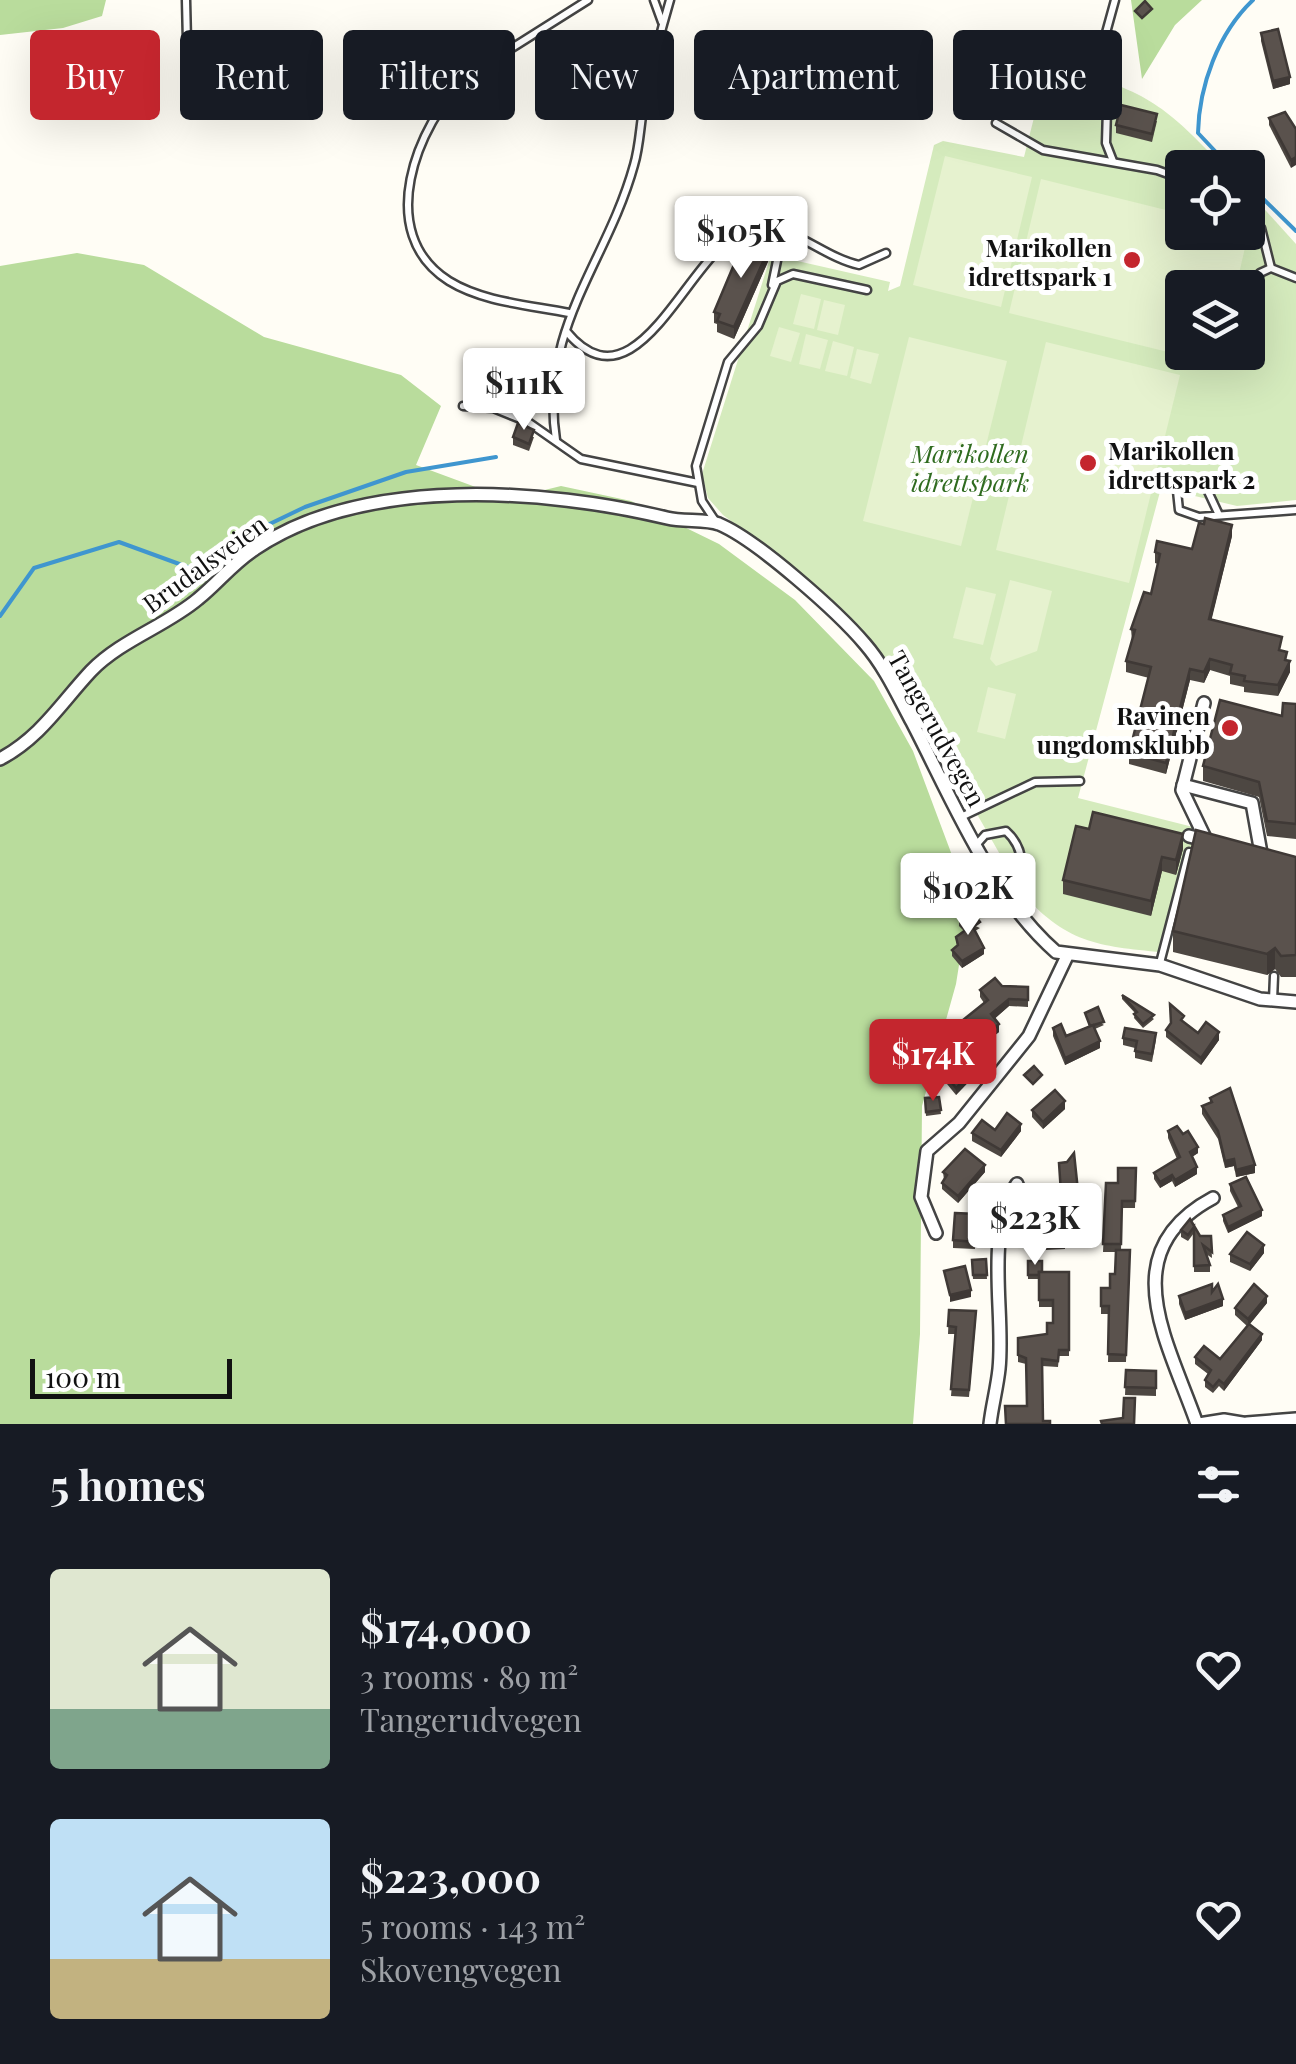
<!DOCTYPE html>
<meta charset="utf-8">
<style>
:root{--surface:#171b24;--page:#242831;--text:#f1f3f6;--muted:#9ea1a6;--accent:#c4262e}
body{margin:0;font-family:"Playfair Display",serif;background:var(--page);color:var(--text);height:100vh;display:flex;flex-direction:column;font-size:38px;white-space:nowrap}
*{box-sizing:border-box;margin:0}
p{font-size:32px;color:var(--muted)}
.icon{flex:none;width:55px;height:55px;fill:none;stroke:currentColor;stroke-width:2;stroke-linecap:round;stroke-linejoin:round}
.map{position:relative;height:1424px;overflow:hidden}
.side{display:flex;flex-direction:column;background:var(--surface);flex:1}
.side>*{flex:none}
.top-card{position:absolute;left:30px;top:30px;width:1238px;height:90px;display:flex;gap:20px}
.fabs{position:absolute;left:1165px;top:150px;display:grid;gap:20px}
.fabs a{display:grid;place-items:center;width:100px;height:100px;border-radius:10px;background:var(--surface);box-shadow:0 10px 40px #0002;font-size:50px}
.scale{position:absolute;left:30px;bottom:25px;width:202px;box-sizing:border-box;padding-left:10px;border:5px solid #111;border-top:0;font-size:28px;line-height:35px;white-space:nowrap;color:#111;-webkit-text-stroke:8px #fff;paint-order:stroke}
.price{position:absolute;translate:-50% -85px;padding:0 22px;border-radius:10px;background:#fff;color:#222;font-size:32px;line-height:65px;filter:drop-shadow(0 2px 5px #0008)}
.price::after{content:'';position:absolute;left:50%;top:60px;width:30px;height:22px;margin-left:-15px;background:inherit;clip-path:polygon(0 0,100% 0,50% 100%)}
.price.active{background:var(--accent);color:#fff}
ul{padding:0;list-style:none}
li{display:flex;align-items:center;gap:30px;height:250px;padding:0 50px}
li span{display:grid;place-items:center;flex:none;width:280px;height:200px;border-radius:10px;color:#555}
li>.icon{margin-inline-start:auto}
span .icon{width:120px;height:120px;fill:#fffc;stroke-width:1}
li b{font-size:42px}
h2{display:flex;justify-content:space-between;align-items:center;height:120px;padding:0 50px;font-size:42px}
.chip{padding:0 35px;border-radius:10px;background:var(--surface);box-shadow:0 10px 40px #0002;font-size:35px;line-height:90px}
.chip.active{background:var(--accent);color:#fff}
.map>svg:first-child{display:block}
</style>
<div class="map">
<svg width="1296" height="1424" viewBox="0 0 1296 1424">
<rect width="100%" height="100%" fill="#fffdf5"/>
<path fill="#d5ebbd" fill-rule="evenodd" d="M1074 72C1152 92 1170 112 1224 167L1182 168V232H1248V191L1296 244V500L1237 506 1161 488 1078 798 1197 828 1168 953C1102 946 1069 946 1022 893L937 744 931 746 881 657 859 627 807 578 723 515 708 498 702 474 771 255 890 282 888 291 900 286 934 145 943 141 1024 157 1040 94ZM1182 288H1248V352H1182Z"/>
<g fill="#b9dc9c">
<polygon points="0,0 106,0 102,16 63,28 0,35"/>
<polygon points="1131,0 1202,0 1175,25 1142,79"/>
<polygon points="77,253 144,265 264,337 401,375 441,406 416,465 508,499 561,486 631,501 719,544 795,600 874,681 913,751 956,866 992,916 966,921 956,984 922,1106 920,1334 913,1424 0,1424 0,266"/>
</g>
<g fill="#e6f2cf">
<polygon points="945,156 1032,177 1001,307 913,285"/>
<polygon points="1041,179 1182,214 1182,232 1249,230 1236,287 1182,288 1182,352 1220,353 1217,364 1009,313"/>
<polygon points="801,294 821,299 814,329 793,324"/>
<polygon points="824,300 845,305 838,335 817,330"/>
<polygon points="779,327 800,333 791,362 770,356"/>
<polygon points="806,334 828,340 820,369 799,364"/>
<polygon points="909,337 1007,361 961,546 863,521"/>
<polygon points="833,341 854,347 847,376 825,371"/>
<polygon points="1046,342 1180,375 1129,583 996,550"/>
<polygon points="857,349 879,354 871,384 850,378"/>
<polygon points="1010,580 1052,591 1037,651 996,666 990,659"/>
<polygon points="966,587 996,594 983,645 953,638"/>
<polygon points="988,687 1016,694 1005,739 977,732"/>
</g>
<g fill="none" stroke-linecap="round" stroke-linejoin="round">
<g stroke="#3f96cf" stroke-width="4">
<path d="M1231 168 1198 133C1199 86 1218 33 1253 0"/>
<polyline points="1248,184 1296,231"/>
<polyline points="0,616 34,568 119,542 193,569 219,563 251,533 305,507 406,472 496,457"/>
</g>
<defs>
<g id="lane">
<polyline points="186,0 188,83"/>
<polyline points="654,0 662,22"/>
<polyline points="996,123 1043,150 1157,170 1182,179"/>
<polyline points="1113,161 1106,143 1107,109 1093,80 1115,0"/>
<polyline points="1248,216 1261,228 1271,268"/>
<polyline points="772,285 779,251 790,231"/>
<polyline points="1248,306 1260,273 1271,268 1296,278"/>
<path d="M569 313C529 305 483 302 449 281 373 233 417 125 466 77L588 0"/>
<path d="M566 331C638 419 690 247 745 231 788 217 818 256 859 265L886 253"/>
<polyline points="463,406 493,408 528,422 581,459 698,483"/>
<path d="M556 440C539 328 607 263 634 165 640 145 640 124 644 104 651 69 660 34 670 0"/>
<polyline points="1219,515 1205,485 1187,483 1177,491 1179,510 1199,517 1296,510"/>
<polyline points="716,522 702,501 696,466 728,362 758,326 777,281 793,274 867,290"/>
<polyline points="961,817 1035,782 1080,781"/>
<path d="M977 844 985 835 1006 831C1028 851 1023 876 1014 902"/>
<polyline points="1160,963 1189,852"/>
<polyline points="1273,1000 1274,976"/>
</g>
<g id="street">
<polyline points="1204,703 1182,790 1206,840"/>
<path d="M0 759C41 737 61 703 91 671 121 640 166 626 198 599 218 583 233 563 255 549 364 475 547 489 667 518 683 522 706 519 719 524 757 540 838 612 865 644 885 667 898 696 912 722 952 799 990 894 1056 952L1160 965 1260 999 1296 1002"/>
<polyline points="1183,785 1252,803 1261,853"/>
<polyline points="1189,836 1209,841"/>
<polyline points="936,1233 921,1197 927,1151 959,1123 1029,1036 1067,956"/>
<polyline points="1247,1423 1296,1419"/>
<path d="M990 1424C992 1406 997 1388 999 1369 1005 1311 984 1234 1017 1184"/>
<path d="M1197 1424C1168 1341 1112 1252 1213 1198"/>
<polyline points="1199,1424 1224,1420 1248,1424"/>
</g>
</defs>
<use href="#lane" stroke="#444" stroke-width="11"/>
<use href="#street" stroke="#444" stroke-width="16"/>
<use href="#lane" stroke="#fff" stroke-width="6"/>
<use href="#street" stroke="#fff" stroke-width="11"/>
</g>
<g fill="#4d4742">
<polygon points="1261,33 1290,84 1273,89 1261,41"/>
<polygon points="1269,118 1296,129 1291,168 1269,125"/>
<polygon points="1157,121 1152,142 1116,133 1116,125"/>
<polygon points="770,257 734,339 717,332 717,324 714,323 714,312"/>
<polygon points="513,437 534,437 529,451 513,445"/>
<polygon points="1232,536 1211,620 1282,651 1287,660 1290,672 1278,696 1244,692 1244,687 1230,684 1230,676 1210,670 1204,683 1190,680 1166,774 1129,764 1129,753 1149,678 1126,672 1126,661 1132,641 1131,629 1151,594 1158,564 1155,563 1155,552 1192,549"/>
<polygon points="1296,704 1296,839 1267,836 1259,797 1203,781 1203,766 1282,716"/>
<polygon points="1183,849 1176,875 1162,871 1151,916 1063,894 1063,880"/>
<polygon points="1296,857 1296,977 1281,977 1275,969 1267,975 1173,952 1173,931"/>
<polygon points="959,919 980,928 975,931 984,954 962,968 952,956 952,950 957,946 956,937 964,931 959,926"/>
<polygon points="1002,986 1028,987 1028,1007 1009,1006 994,1019 999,1032 986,1042 989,1053 980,1061 981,1069 956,1095 938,1073 938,1065 955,1051 948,1039 948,1032 984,1003 980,997 980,990"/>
<polygon points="1122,995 1154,1019 1143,1028 1134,1018 1135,1013 1122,999"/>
<polygon points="1085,1013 1104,1025 1095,1029 1100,1048 1065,1065 1053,1036 1053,1028 1066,1036 1089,1026"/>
<polygon points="1184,1023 1198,1033 1219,1040 1201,1065 1166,1037 1166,1030"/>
<polygon points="1123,1038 1156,1040 1152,1062 1135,1058 1135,1048 1123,1045"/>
<polygon points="939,1097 941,1114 926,1116 925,1098"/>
<polygon points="1210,1098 1255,1173 1236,1177 1234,1166 1225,1168 1218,1139 1202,1114 1202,1106 1210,1102"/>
<polygon points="1065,1109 1043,1129 1032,1117 1032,1110"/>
<polygon points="995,1130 1021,1131 1001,1157 972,1141 972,1133"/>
<polygon points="1168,1131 1198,1153 1192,1157 1197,1174 1175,1187 1172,1181 1160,1188 1154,1179 1154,1173 1177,1159 1168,1138"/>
<polygon points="1067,1162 1078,1191 1078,1199 1061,1200 1059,1171"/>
<polygon points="1136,1168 1135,1208 1122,1208 1121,1250 1130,1250 1126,1362 1108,1362 1109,1314 1101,1314 1101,1288 1110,1288 1115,1274 1116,1252 1103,1252 1106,1183 1118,1183"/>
<polygon points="943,1172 985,1172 958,1203 942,1189 942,1183 944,1180"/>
<polygon points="1230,1184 1262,1216 1228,1233 1223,1221 1223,1215 1238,1207 1230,1191"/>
<polygon points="1031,1213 1027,1228 1013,1224 1013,1221"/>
<polygon points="977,1214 975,1249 953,1248 953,1240"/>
<polygon points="1043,1216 1065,1241 1065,1249 1046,1250"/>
<polygon points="1190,1219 1200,1236 1211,1236 1212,1258 1206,1254 1210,1265 1210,1272 1194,1272 1194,1233 1188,1241 1181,1237 1181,1230"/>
<polygon points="1264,1253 1250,1271 1230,1262 1230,1254"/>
<polygon points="986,1259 987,1279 973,1279 972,1260"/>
<polygon points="1028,1261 1042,1272 1069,1272 1069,1356 1059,1356 1058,1367 1042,1366 1043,1421 1006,1424 1027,1406 1026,1364 1018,1362 1018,1338 1047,1334 1053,1323 1053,1307 1039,1307 1039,1279 1028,1279"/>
<polygon points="1212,1292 1223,1306 1185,1320 1179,1304 1179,1296"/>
<polygon points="1267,1303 1250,1324 1262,1340 1224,1391 1219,1386 1213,1393 1205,1387 1205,1380 1208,1374 1195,1364 1195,1357 1220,1359 1247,1326 1235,1315 1235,1308"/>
<polygon points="949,1310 976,1319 969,1397 951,1396 956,1334 948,1334"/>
<polygon points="1126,1370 1156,1371 1156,1396 1125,1395"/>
</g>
<g fill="#3f3936">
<polygon points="1290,77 1290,84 1273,89 1273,81"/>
<polygon points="1296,157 1296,165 1291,168 1291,160"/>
<polygon points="770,246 770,257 734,339 734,327"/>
<polygon points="1232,525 1232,536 1209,630 1209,619"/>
<polygon points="1210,659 1210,670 1204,683 1204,672"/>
<polygon points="1290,661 1290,672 1278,696 1278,685"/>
<polygon points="1190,669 1190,680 1166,774 1166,763"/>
<polygon points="1183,834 1183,849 1176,875 1176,860"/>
<polygon points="1162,857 1162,871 1151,916 1151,901"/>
<polygon points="984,948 984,954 962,968 962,961"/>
<polygon points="1275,948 1275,969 1267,975 1267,954"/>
<polygon points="1009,999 1009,1006 991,1022 991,1014"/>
<polygon points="999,1024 999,1032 982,1045 982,1038"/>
<polygon points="1219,1032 1219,1040 1201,1065 1201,1058"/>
<polygon points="1100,1041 1100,1048 1065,1065 1065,1058"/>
<polygon points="989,1045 989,1053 977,1064 977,1057"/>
<polygon points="981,1062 981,1069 956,1095 956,1088"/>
<polygon points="1065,1101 1065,1109 1043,1129 1043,1122"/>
<polygon points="1021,1124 1021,1131 1001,1157 1001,1150"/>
<polygon points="1198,1147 1198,1153 1190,1158 1190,1152"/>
<polygon points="1234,1159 1234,1166 1225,1168 1225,1161"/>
<polygon points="985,1165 985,1172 958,1203 958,1196"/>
<polygon points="1255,1165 1255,1173 1236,1177 1236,1170"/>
<polygon points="1197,1167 1197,1174 1175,1187 1175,1180"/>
<polygon points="1172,1175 1172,1181 1160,1188 1160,1182"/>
<polygon points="1262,1210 1262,1216 1228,1233 1228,1227"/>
<polygon points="1264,1245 1264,1253 1250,1271 1250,1264"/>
<polygon points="971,1290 971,1297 950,1302 950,1295"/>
<polygon points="1267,1296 1267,1303 1248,1326 1248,1319"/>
<polygon points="1223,1299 1223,1306 1185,1320 1185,1313"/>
<polygon points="1262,1334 1262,1340 1224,1391 1224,1384"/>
</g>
<g fill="#5a524d" stroke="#3f3936" stroke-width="2.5">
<polygon points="1145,1 1152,9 1142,18 1135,11"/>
<polygon points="1278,29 1290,77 1273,81 1261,33"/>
<polygon points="1121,105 1157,114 1152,134 1116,125"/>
<polygon points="1285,112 1296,129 1296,157 1291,160 1269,118"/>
<polygon points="746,236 770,246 734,327 717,321 720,314 714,312"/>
<polygon points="518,423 534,430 529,444 513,437"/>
<polygon points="1205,518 1232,525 1209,619 1282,637 1279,650 1287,652 1285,660 1290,661 1278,685 1244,681 1245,676 1230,673 1232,665 1210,659 1204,672 1190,669 1166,763 1129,753 1151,667 1126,661 1135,630 1131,629 1144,592 1151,594 1160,554 1155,552 1157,541 1192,549 1199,523 1204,524"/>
<polygon points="1220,700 1282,716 1283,703 1296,704 1296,824 1267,821 1259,782 1203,766"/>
<polygon points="1093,812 1183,834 1176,860 1162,857 1151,901 1063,880 1076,826 1089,829"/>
<polygon points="1196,830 1296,857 1296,955 1281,956 1275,948 1267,954 1173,931"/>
<polygon points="971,910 980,922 973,927 984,948 962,961 952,950 958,945 956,937 967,929 959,919"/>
<polygon points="995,978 1002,986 1028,987 1028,1000 1009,999 991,1014 999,1024 982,1038 989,1045 977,1057 981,1062 956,1088 938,1065 958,1049 948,1032 988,1000 980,990"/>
<polygon points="1122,995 1154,1015 1143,1024 1134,1014 1137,1012"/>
<polygon points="1170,1004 1184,1016 1181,1020 1198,1033 1206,1022 1219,1032 1201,1058 1166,1030 1171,1023"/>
<polygon points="1098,1007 1104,1022 1090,1026 1085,1013"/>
<polygon points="1061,1024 1066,1036 1093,1025 1100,1041 1065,1058 1053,1028"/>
<polygon points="1125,1028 1156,1033 1152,1054 1135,1051 1137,1041 1123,1038"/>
<polygon points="1034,1066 1042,1075 1033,1084 1024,1075"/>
<polygon points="1230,1088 1255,1165 1236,1170 1234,1159 1225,1161 1218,1131 1202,1106 1212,1102 1210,1098"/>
<polygon points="1055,1090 1065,1101 1043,1122 1032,1110"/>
<polygon points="939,1097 941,1110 926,1112 925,1098"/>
<polygon points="1007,1113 1021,1124 1001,1150 972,1133 982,1120 995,1130"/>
<polygon points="1177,1126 1183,1134 1188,1131 1198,1147 1190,1152 1197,1167 1175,1180 1172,1175 1160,1182 1154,1173 1180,1157 1168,1131"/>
<polygon points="965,1149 985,1165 958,1196 942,1183 947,1175 943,1172"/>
<polygon points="1074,1153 1078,1191 1061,1193 1059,1163 1067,1162"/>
<polygon points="1118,1168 1136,1168 1135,1201 1122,1201 1121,1244 1103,1244 1106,1183 1118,1183"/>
<polygon points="1246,1177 1262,1210 1228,1227 1223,1215 1241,1206 1230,1184"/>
<polygon points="1017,1206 1031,1210 1027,1224 1013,1221"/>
<polygon points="1062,1206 1065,1241 1046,1243 1043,1208"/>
<polygon points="955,1213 977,1214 975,1242 953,1240"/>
<polygon points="1190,1219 1200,1236 1211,1236 1212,1252 1203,1245 1210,1265 1194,1266 1194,1227 1188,1235 1181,1230"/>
<polygon points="1247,1232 1264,1245 1250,1264 1230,1254"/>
<polygon points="1116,1250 1130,1250 1126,1355 1108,1354 1109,1306 1101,1306 1101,1288 1110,1288 1110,1274 1115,1274"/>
<polygon points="986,1259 987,1275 973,1275 972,1260"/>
<polygon points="1028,1261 1042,1261 1042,1272 1039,1272 1039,1275 1028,1275"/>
<polygon points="965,1266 971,1290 950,1295 944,1271"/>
<polygon points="1039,1272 1069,1272 1069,1350 1059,1350 1058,1361 1042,1359 1043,1421 1050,1421 1050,1424 1006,1424 1005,1406 1027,1406 1026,1358 1018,1355 1018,1338 1047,1334 1047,1323 1053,1323 1053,1300 1039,1300"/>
<polygon points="1212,1284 1212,1292 1218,1284 1223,1299 1185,1313 1179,1296"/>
<polygon points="1254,1284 1267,1296 1248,1319 1235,1308"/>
<polygon points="949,1310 976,1311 969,1390 951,1389 956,1327 948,1326"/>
<polygon points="1249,1324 1262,1334 1224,1384 1219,1380 1213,1387 1205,1380 1211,1370 1195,1357 1204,1346 1220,1359"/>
<polygon points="1126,1370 1156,1371 1156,1388 1125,1387"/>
<polygon points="1124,1398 1135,1398 1134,1424 1102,1424 1101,1421 1123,1418"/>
</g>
<g fill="#c4262e" stroke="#fff" stroke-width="4">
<circle cx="1132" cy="260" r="10"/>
<circle cx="1088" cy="463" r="10"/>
<circle cx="1230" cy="728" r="10"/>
</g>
<g text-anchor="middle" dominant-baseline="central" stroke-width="10" stroke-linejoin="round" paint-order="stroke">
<g font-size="25" font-weight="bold" fill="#111" stroke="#fff" text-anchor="end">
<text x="1112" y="246">Marikollen<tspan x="1112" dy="29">idrettspark 1</tspan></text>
<text x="1108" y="449" text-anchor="start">Marikollen<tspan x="1108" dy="29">idrettspark 2</tspan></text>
<text x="1210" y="714">Ravinen<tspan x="1210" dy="29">ungdomsklubb</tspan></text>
</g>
<g font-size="25" font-style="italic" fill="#2f6b1f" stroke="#fff">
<text x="970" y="452">Marikollen<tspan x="970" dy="29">idrettspark</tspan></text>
</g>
<g font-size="25" fill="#111" stroke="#fff">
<text transform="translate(204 563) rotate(-36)">Brudalsveien</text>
<text transform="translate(938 728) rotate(61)">Tangerudvegen</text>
</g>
</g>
</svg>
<div class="fabs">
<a><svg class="icon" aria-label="locate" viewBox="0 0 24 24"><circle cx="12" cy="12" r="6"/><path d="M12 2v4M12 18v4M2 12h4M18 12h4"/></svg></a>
<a><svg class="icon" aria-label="layers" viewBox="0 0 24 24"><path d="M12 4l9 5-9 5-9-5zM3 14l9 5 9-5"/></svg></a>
</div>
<div class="scale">100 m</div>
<b class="price" style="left:741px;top:281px">$105K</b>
<b class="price" style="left:524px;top:433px">$111K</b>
<b class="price" style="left:968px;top:938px">$102K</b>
<b class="price active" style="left:933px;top:1104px">$174K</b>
<b class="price" style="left:1035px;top:1268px">$223K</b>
<div class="top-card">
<a class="chip active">Buy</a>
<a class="chip">Rent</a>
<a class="chip">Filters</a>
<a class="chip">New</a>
<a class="chip">Apartment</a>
<a class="chip">House</a>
</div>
</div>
<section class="side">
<h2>5 homes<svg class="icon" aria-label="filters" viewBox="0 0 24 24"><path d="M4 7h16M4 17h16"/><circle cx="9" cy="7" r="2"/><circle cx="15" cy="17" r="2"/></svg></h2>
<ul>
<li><span style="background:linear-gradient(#dfe7d0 70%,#7fa58c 0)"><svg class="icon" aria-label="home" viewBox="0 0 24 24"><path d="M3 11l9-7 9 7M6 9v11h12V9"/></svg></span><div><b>$174,000</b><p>3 rooms · 89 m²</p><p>Tangerudvegen</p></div><svg class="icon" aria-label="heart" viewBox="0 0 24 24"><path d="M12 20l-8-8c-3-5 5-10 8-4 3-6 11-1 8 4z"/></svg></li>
<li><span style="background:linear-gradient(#bfe0f5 70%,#c2b280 0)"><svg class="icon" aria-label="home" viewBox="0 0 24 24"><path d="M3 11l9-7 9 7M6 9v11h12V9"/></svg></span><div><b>$223,000</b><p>5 rooms · 143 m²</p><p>Skovengvegen</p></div><svg class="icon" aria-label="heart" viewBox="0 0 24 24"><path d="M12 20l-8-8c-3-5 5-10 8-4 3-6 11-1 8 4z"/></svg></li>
</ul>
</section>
